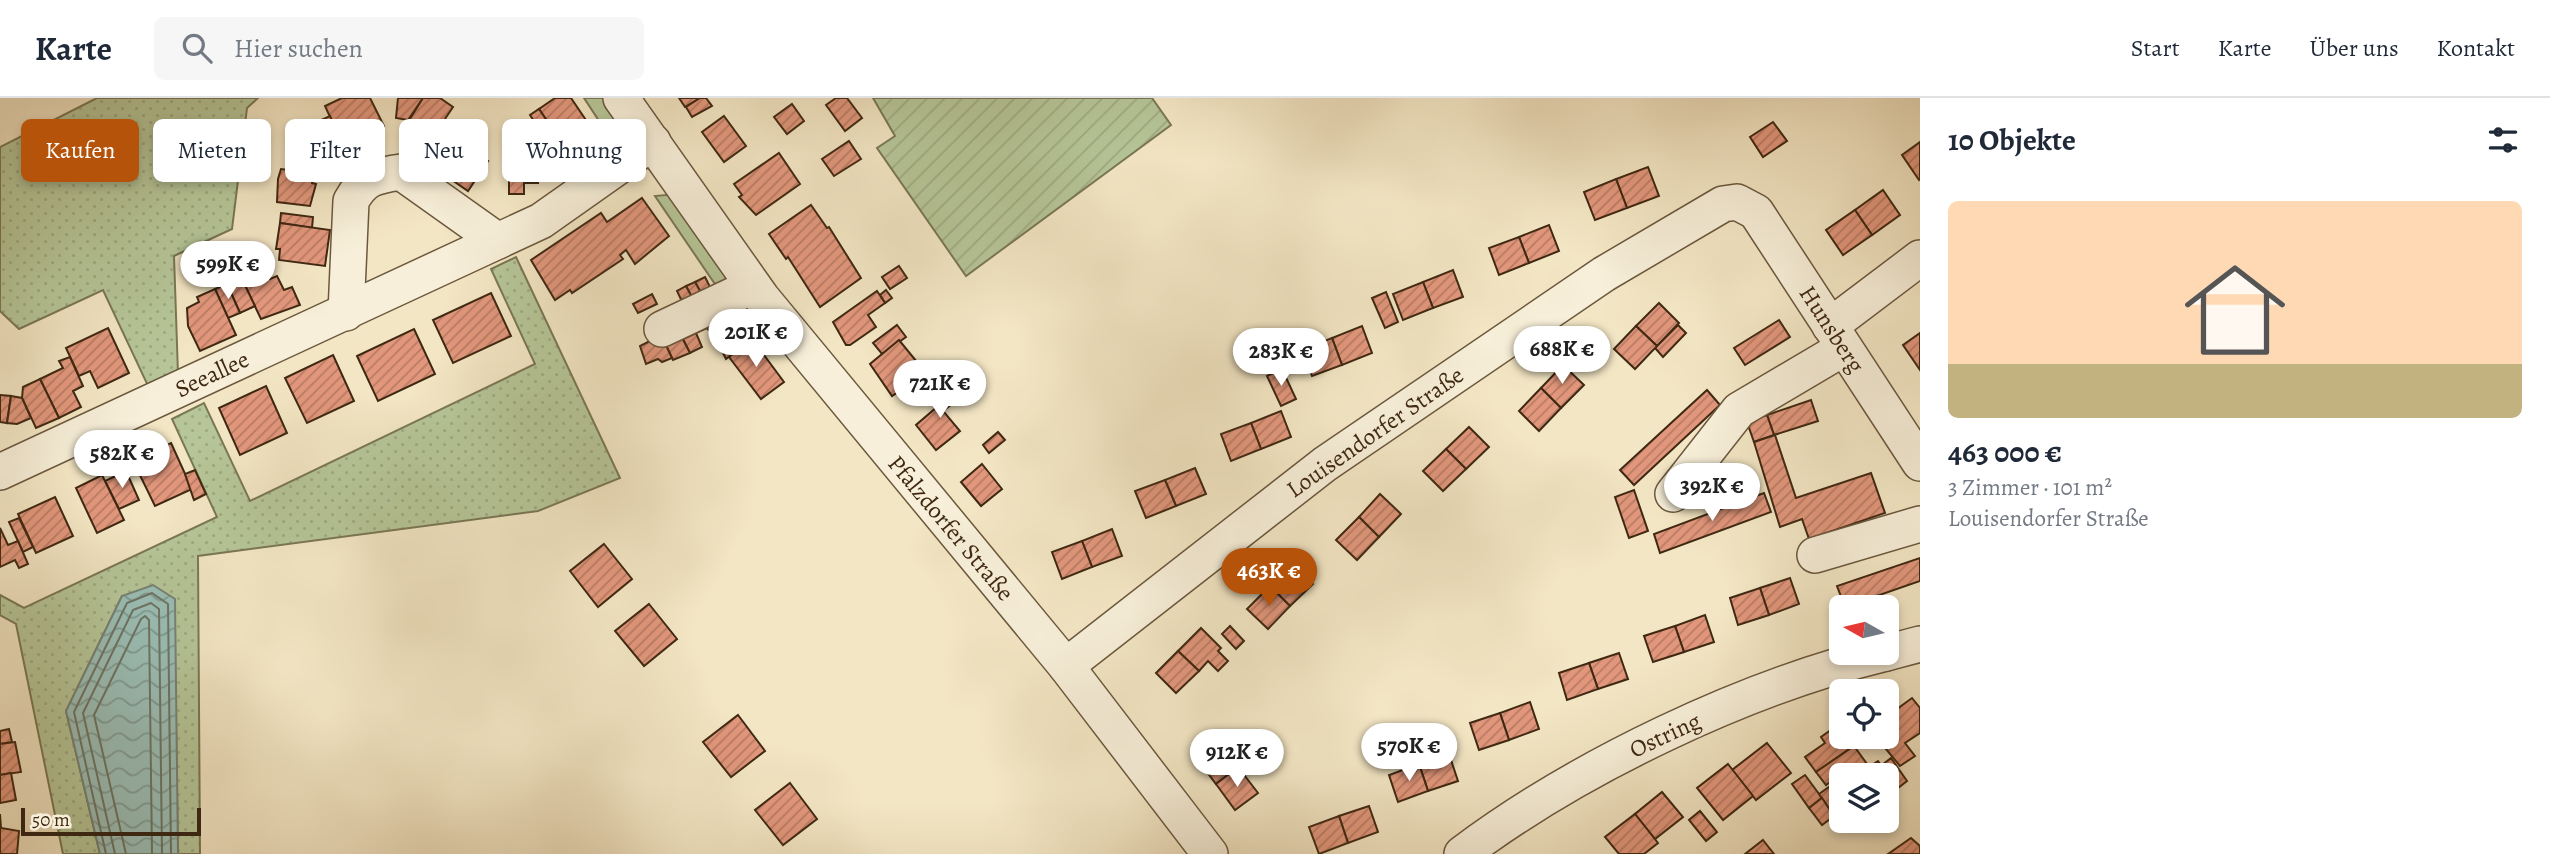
<!DOCTYPE html>
<html lang="de">
<meta charset="utf-8">
<style>
:root{--surface:#fff;--page:#f6f6f7;--text:#1f2937;--muted:#747a83;--line:#e0e1e3;--accent:#b45309}
body{margin:0;font-family:Alegreya,serif;background:var(--page);color:var(--text);height:100vh;display:flex;flex-direction:column;font-size:26px;white-space:nowrap}
*{box-sizing:border-box;margin:0}
p{font-size:23px;color:var(--muted)}
.icon{flex:none;width:38px;height:38px;fill:none;stroke:currentColor;stroke-width:2;stroke-linecap:round;stroke-linejoin:round}
.map{position:relative;flex:1;overflow:hidden}
.details{display:flex;flex-direction:column;background:var(--surface);width:630px}
.details>*{flex:none}
.banner{position:absolute;left:21px;top:21px;width:665px;height:63px;display:flex;gap:14px}
.needle{width:46px;rotate:278deg}
.tools{position:absolute;left:1829px;top:497px;display:grid;gap:14px}
.tools a{display:grid;place-items:center;width:70px;height:70px;border-radius:10px;background:var(--surface);box-shadow:0 4px 10px #0003;font-size:35px}
.scale{position:absolute;left:21px;bottom:18px;width:180px;box-sizing:border-box;padding-left:7px;border:4px solid #3f2812;border-top:0;font-size:19px;line-height:24px;white-space:nowrap;color:#3f2812;-webkit-text-stroke:5px #f7efd9;paint-order:stroke}
.price{position:absolute;translate:-50% -60px;padding:0 16px;border-radius:24px;background:#fff;color:#222;font-size:23px;line-height:46px;filter:drop-shadow(0 2px 4px #0008)}
.price::after{content:'';position:absolute;left:50%;top:42px;width:21px;height:16px;margin-left:-10px;background:inherit;clip-path:polygon(0 0,100% 0,50% 100%)}
.price.selected{background:var(--accent);color:#fff}
ul{padding:0;list-style:none}
li{display:grid;align-content:center;gap:14px;height:371px;padding:0 28px}
li+li{border-top:2px solid var(--line)}
li span{display:grid;place-items:center;height:217px;border-radius:10px;color:#555}
li>.icon{margin-inline-start:auto}
span .icon{width:126px;height:126px;fill:#fffc;stroke-width:1}
li b{font-size:30px}
h2{display:flex;justify-content:space-between;align-items:center;height:84px;padding:0 28px;font-size:30px}
.pill{padding:0 24px;border-radius:10px;background:var(--surface);box-shadow:0 4px 10px #0003;font-size:24px;line-height:63px}
.pill.selected{background:var(--accent);color:#fff}
header{display:flex;align-items:center;gap:42px;box-sizing:border-box;height:98px;padding:0 35px;background:var(--surface);border-bottom:2px solid var(--line)}
header strong{font-size:33px}
nav{display:flex;gap:38px;margin-inline-start:auto;font-size:24px}
.search{width:490px;height:63px;background:var(--page);display:flex;align-items:center;gap:18px;box-sizing:border-box;padding:0 24px;border-radius:10px;color:var(--muted);font-size:26px}
main{display:flex;flex:1;min-height:0}
.map>svg:first-child{display:block}
</style>
<header>
<strong>Karte</strong>
<div class="search"><svg class="icon" aria-label="search" viewBox="0 0 24 24"><circle cx="10" cy="10" r="6"/><path d="M15 15l6 6"/></svg>Hier suchen</div>
<nav><a>Start</a><a>Karte</a><a>Über uns</a><a>Kontakt</a></nav>
</header>
<main>
<div class="map">
<svg width="1920" height="756" viewBox="0 0 1920 756">
<defs>
<pattern id="park-dots" width="8" height="8" patternUnits="userSpaceOnUse" patternTransform="scale(1.75)"><rect width="8" height="8" fill="#b6c698"/><path d="M2 2h.1M6 6h.1" fill="none" stroke="#9eaa82" stroke-width="1.8" stroke-linecap="round"/></pattern>
<pattern id="garden-furrows" width="10" height="10" patternUnits="userSpaceOnUse" patternTransform="scale(1.75)"><rect width="10" height="10" fill="#b6c698"/><path d="M-1 1l2-2M0 10L10 0M9 11l2-2" fill="none" stroke="#9eaa82"/></pattern>
<pattern id="water-waves" width="16" height="10" patternUnits="userSpaceOnUse" patternTransform="scale(1.75)"><rect width="16" height="10" fill="#9bbfb7"/><path d="M0 5q4-4 8 0t8 0" fill="none" stroke="#809b93"/></pattern>
<pattern id="building-hatch" width="6" height="6" patternUnits="userSpaceOnUse" patternTransform="scale(1.75)"><rect width="6" height="6" fill="#e2977c"/><path d="M-1 1l2-2M0 6l6-6M5 7l2-2" fill="none" stroke="#b97b64"/></pattern>
</defs>
<rect width="100%" height="100%" fill="#f3e6c4"/>
<filter id="stains"><feTurbulence type="fractalNoise" baseFrequency=".00286" numOctaves="4"/><feColorMatrix values="0 0 0 0 .2 0 0 0 0 .09 0 0 0 0 .02 0 0 0 .5 -.17"/></filter>
<radialGradient id="worn" r=".72"><stop offset=".6" stop-color="#630" stop-opacity="0"/><stop offset="1" stop-color="#630" stop-opacity=".3"/></radialGradient>
<g fill="#b6c698" stroke="#7a7755" stroke-width="2">
<polygon points="584,0 607,0 625,26 609,38"/>
<polygon points="677,96 733,178 721,195 655,98"/>
</g>
<g fill="url(#park-dots)" stroke="#7a7755" stroke-width="2">
<polygon points="97,0 258,0 247,10 232,131 174,158 178,276 149,290 103,192 19,231 0,213 0,49"/>
<polygon points="516,159 620,380 538,413 198,458 200,756 178,756 174,501 122,498 66,613 100,756 63,756 16,526 0,517 0,497 24,510 217,419 172,321 204,305 250,403 535,266 491,171"/>
</g>
<polygon fill="url(#garden-furrows)" stroke="#7a7755" stroke-width="2" points="873,0 1152,0 1171,27 966,178 877,50 895,38"/>
<polygon fill="url(#water-waves)" stroke="#768375" stroke-width="2" points="153,487 175,501 178,756 100,756 66,613 122,498"/>
<g fill="none" stroke-linecap="round" stroke-linejoin="round">
<g stroke="#6d7464" stroke-width="2">
<polyline points="106,756 74,614 127,505 152,495 168,506 171,756"/>
<polyline points="115,756 83,615 133,512 151,505 159,511 162,756"/>
<polyline points="126,756 94,617 141,521 145,518 149,522 152,756"/>
</g>
</g>
<g fill="url(#building-hatch)" stroke="#3f2812" stroke-width="2">
<polygon points="342,0 370,0 384,28 359,40 362,46 346,54 325,8"/>
<polygon points="398,0 423,0 408,22 396,20"/>
<polygon points="423,0 440,0 453,9 432,40 408,24"/>
<polygon points="555,0 571,0 594,34 568,53 539,11"/>
<polygon points="679,0 700,0 685,9"/>
<polygon points="700,0 706,0 712,8 692,19 686,9"/>
<polygon points="836,0 847,0 862,20 845,33 826,7"/>
<polygon points="792,6 804,23 787,36 774,19"/>
<polygon points="539,11 557,38 548,44 530,17"/>
<polygon points="330,18 342,44 323,52 297,33"/>
<polygon points="724,18 746,48 724,64 702,34"/>
<polygon points="1773,24 1787,43 1763,59 1750,39"/>
<polygon points="539,31 557,57 538,68 538,48 531,48 531,38"/>
<polygon points="454,32 463,37 445,64 436,58"/>
<polygon points="849,43 861,61 834,78 822,61"/>
<polygon points="294,44 316,60 310,69 288,53"/>
<polygon points="1920,44 1920,81 1919,82 1902,57"/>
<polygon points="462,45 488,63 468,93 442,75"/>
<polygon points="538,48 538,85 524,85 524,96 509,96 509,49"/>
<polygon points="291,55 307,67 307,74 314,75 312,85 316,86 310,108 277,104 278,81 281,71 289,72"/>
<polygon points="779,55 800,86 756,117 739,99 742,97 734,86"/>
<polygon points="1648,69 1659,98 1627,110 1616,81"/>
<polygon points="1616,81 1627,110 1595,122 1584,94"/>
<polygon points="1883,92 1900,117 1872,137 1855,112"/>
<polygon points="642,100 669,138 635,166 626,152 620,157 623,161 572,195 570,192 555,202 531,162 601,115 607,124"/>
<polygon points="811,107 827,130 829,129 861,180 820,209 788,159 786,161 769,136"/>
<polygon points="1855,112 1872,137 1843,157 1826,132"/>
<polygon points="281,115 313,119 312,130 280,125"/>
<polygon points="280,125 330,132 325,168 279,162 280,151 276,151"/>
<polygon points="1549,127 1559,153 1529,165 1519,139"/>
<polygon points="1519,139 1529,165 1499,177 1489,150"/>
<polygon points="264,168 270,181 277,178 284,192 292,189 300,207 261,221 241,179"/>
<polygon points="899,168 907,180 890,191 882,179"/>
<polygon points="1453,172 1463,199 1433,210 1423,184"/>
<polygon points="241,179 255,208 240,215 227,186"/>
<polygon points="705,179 714,197 705,202 695,184"/>
<polygon points="695,184 705,202 696,207 686,188"/>
<polygon points="1423,184 1433,210 1403,222 1393,196"/>
<polygon points="227,186 240,215 228,220 215,191"/>
<polygon points="686,188 696,207 686,212 677,193"/>
<polygon points="215,191 236,237 200,253 188,228 187,210 199,204 197,199"/>
<polygon points="886,192 892,200 885,205 880,197"/>
<polygon points="877,193 885,205 868,217 876,229 850,247 846,247 833,224"/>
<polygon points="1386,194 1398,224 1385,230 1372,200"/>
<polygon points="491,195 511,238 453,265 433,222"/>
<polygon points="652,196 657,206 638,215 633,206"/>
<polygon points="1659,205 1679,225 1657,248 1636,228"/>
<polygon points="727,207 741,226 717,243 707,230 683,241 678,230"/>
<polygon points="1779,222 1790,239 1745,267 1734,250"/>
<polygon points="741,226 752,241 726,261 717,243"/>
<polygon points="897,227 906,239 882,256 873,245"/>
<polygon points="1678,227 1686,235 1663,259 1655,250"/>
<polygon points="1362,228 1372,255 1342,267 1332,240"/>
<polygon points="1636,228 1657,248 1635,271 1614,251"/>
<polygon points="108,230 129,275 98,290 90,273 79,278 66,250"/>
<polygon points="414,231 435,276 378,303 357,258"/>
<polygon points="696,235 702,249 690,255 683,241"/>
<polygon points="1920,235 1920,272 1903,247"/>
<polygon points="680,236 690,255 673,262 664,243"/>
<polygon points="1332,240 1342,267 1312,278 1302,252"/>
<polygon points="752,241 784,284 761,301 729,259"/>
<polygon points="652,242 654,247 664,243 672,260 662,264 658,261 646,266 640,248"/>
<polygon points="899,242 926,275 892,298 870,266"/>
<polygon points="333,257 354,303 307,325 285,280"/>
<polygon points="70,259 83,288 73,293 81,309 59,320 40,281 63,270 59,263"/>
<polygon points="1563,267 1584,287 1561,310 1541,290"/>
<polygon points="1282,271 1296,301 1281,308 1267,278"/>
<polygon points="40,281 59,320 36,330 22,300 23,289"/>
<polygon points="953,287 962,298 943,313 960,333 936,352 916,327 938,308 934,303"/>
<polygon points="266,288 287,335 240,357 219,310"/>
<polygon points="1541,290 1561,310 1539,333 1519,313"/>
<polygon points="1707,292 1720,307 1634,387 1620,372"/>
<polygon points="0,297 11,298 7,325 0,324"/>
<polygon points="11,298 22,300 31,320 17,326 7,325"/>
<polygon points="1811,302 1818,323 1774,337 1767,317"/>
<polygon points="1281,313 1291,339 1261,351 1251,325"/>
<polygon points="1767,317 1774,337 1754,344 1747,324"/>
<polygon points="1251,325 1261,351 1231,363 1221,336"/>
<polygon points="1469,329 1489,349 1466,371 1446,351"/>
<polygon points="998,334 1005,342 989,355 983,347"/>
<polygon points="1775,337 1796,400 1871,375 1885,415 1809,441 1802,421 1780,429 1754,344"/>
<polygon points="171,345 192,391 155,408 133,363"/>
<polygon points="1446,351 1466,371 1443,393 1423,373"/>
<polygon points="982,366 1002,391 981,408 961,384"/>
<polygon points="1195,370 1206,396 1176,408 1165,382"/>
<polygon points="195,372 206,396 194,402 185,376"/>
<polygon points="126,373 139,402 119,411 105,383"/>
<polygon points="102,377 124,422 97,435 76,390"/>
<polygon points="1165,382 1176,408 1146,420 1135,393"/>
<polygon points="1634,392 1648,433 1629,440 1615,399"/>
<polygon points="1764,395 1771,414 1660,455 1654,436"/>
<polygon points="1380,396 1401,416 1379,439 1359,419"/>
<polygon points="55,399 73,438 36,455 18,416"/>
<polygon points="1359,419 1379,439 1357,462 1336,442"/>
<polygon points="19,420 33,449 23,454 9,424"/>
<polygon points="0,430 8,447 18,443 28,466 19,470 15,462 0,469"/>
<polygon points="1112,431 1122,458 1092,469 1082,443"/>
<polygon points="1082,443 1092,469 1062,481 1052,454"/>
<polygon points="604,446 632,481 598,509 570,473"/>
<polygon points="1920,460 1920,483 1845,509 1837,488"/>
<polygon points="1293,465 1313,486 1290,508 1270,488"/>
<polygon points="1790,480 1799,506 1769,517 1760,490"/>
<polygon points="1270,488 1290,508 1268,531 1247,511"/>
<polygon points="1760,490 1769,517 1738,527 1730,500"/>
<polygon points="649,506 677,541 644,568 615,533"/>
<polygon points="1705,517 1714,544 1684,554 1675,528"/>
<polygon points="1230,528 1244,543 1236,551 1222,536"/>
<polygon points="1675,528 1684,554 1653,564 1644,538"/>
<polygon points="1201,530 1221,550 1218,553 1228,563 1218,573 1208,563 1199,573 1178,553"/>
<polygon points="1178,553 1199,573 1176,595 1156,575"/>
<polygon points="1619,555 1628,581 1598,591 1589,565"/>
<polygon points="1589,565 1598,591 1567,602 1559,575"/>
<polygon points="1912,600 1920,610 1920,635 1905,645 1915,658 1900,668 1876,639 1886,639 1886,619"/>
<polygon points="1530,604 1539,631 1509,642 1500,615"/>
<polygon points="1500,615 1509,642 1479,652 1470,625"/>
<polygon points="738,617 765,653 731,679 703,644"/>
<polygon points="1838,627 1841,639 1847,639 1854,648 1816,674 1805,659 1825,645 1821,639"/>
<polygon points="9,631 12,644 0,646 0,633"/>
<polygon points="15,644 21,674 0,677 0,646"/>
<polygon points="1219,644 1238,669 1216,686 1197,661"/>
<polygon points="1767,645 1791,675 1756,702 1732,672"/>
<polygon points="1854,648 1875,677 1854,677 1849,670 1826,687 1816,674"/>
<polygon points="1449,656 1458,683 1428,693 1419,666"/>
<polygon points="1891,660 1907,683 1898,690 1882,667"/>
<polygon points="1878,663 1892,682 1886,686 1886,677 1875,677 1869,669"/>
<polygon points="1419,666 1428,693 1398,704 1389,677"/>
<polygon points="1728,666 1753,698 1723,722 1697,690"/>
<polygon points="1238,669 1258,695 1235,712 1216,686"/>
<polygon points="11,675 16,702 0,705 0,677"/>
<polygon points="1805,677 1822,700 1809,710 1792,686"/>
<polygon points="790,685 817,721 783,747 755,712"/>
<polygon points="1829,689 1841,706 1841,714 1835,719 1819,696"/>
<polygon points="1662,694 1683,719 1655,741 1635,716"/>
<polygon points="1822,700 1834,718 1822,727 1809,710"/>
<polygon points="1369,708 1378,734 1348,745 1339,718"/>
<polygon points="1700,713 1717,734 1706,743 1689,722"/>
<polygon points="0,716 1,730 19,733 17,756 0,756"/>
<polygon points="1635,716 1658,745 1644,756 1619,756 1605,739"/>
<polygon points="1339,718 1348,745 1319,756 1309,729"/>
<polygon points="1911,740 1920,748 1920,756 1888,756"/>
<polygon points="1763,742 1774,756 1745,756"/>
</g>
<g fill="none" stroke-linecap="round" stroke-linejoin="round">
<defs>
<g id="minor">
<polyline points="621,0 762,200 1066,568 1210,756"/>
<path d="M346 215 351 103C364 79 376 78 401 74L498 143"/>
<polyline points="1830,228 1920,160"/>
<polyline points="662,231 753,188"/>
<polyline points="0,374 541,123 653,44"/>
<polyline points="1673,396 1739,312 1844,250"/>
<polyline points="1815,457 1920,426"/>
<polyline points="1886,555 1920,546"/>
<polyline points="1066,568 1325,366 1604,176 1723,106 1737,104 1756,114 1920,365"/>
<path d="M1462 756C1578 669 1745 589 1886 555"/>
</g>
</defs>
<use href="#minor" stroke="#6c583e" stroke-width="38"/>
<use href="#minor" stroke="#f7efd9" stroke-width="35"/>
</g>
<g text-anchor="middle" dominant-baseline="central" stroke-width="5" stroke-linejoin="round" paint-order="stroke">
<g font-size="24" fill="#3f2812" stroke="#f7efd9">
<text transform="translate(1832 231) rotate(57)">Hunsberg</text>
<text transform="translate(212 276) rotate(-25)">Seeallee</text>
<text transform="translate(1375 334) rotate(-35)">Louisendorfer Straße</text>
<text transform="translate(951 430) rotate(50)">Pfalzdorfer Straße</text>
<text transform="translate(1665 637) rotate(-25)">Ostring</text>
</g>
</g>
<rect width="100%" height="100%" filter="url(#stains)"/>
<rect width="100%" height="100%" fill="url(#worn)"/>
</svg>
<div class="tools">
<a><svg class="needle" viewBox="-14 -14 28 28"><path d="M0-13l5 13h-10z" fill="#e53935"/><path d="M0 13l5-13h-10z" fill="#747a83"/></svg></a>
<a><svg class="icon" aria-label="locate" viewBox="0 0 24 24"><circle cx="12" cy="12" r="6"/><path d="M12 2v4M12 18v4M2 12h4M18 12h4"/></svg></a>
<a><svg class="icon" aria-label="layers" viewBox="0 0 24 24"><path d="M12 4l9 5-9 5-9-5zM3 14l9 5 9-5"/></svg></a>
</div>
<div class="scale">50 m</div>
<b class="price" style="left:228px;top:203px">599K €</b>
<b class="price" style="left:756px;top:271px">201K €</b>
<b class="price" style="left:1562px;top:288px">688K €</b>
<b class="price" style="left:1281px;top:290px">283K €</b>
<b class="price" style="left:940px;top:322px">721K €</b>
<b class="price" style="left:122px;top:392px">582K €</b>
<b class="price" style="left:1712px;top:425px">392K €</b>
<b class="price selected" style="left:1269px;top:510px">463K €</b>
<b class="price" style="left:1409px;top:685px">570K €</b>
<b class="price" style="left:1237px;top:691px">912K €</b>
<div class="banner">
<a class="pill selected">Kaufen</a>
<a class="pill">Mieten</a>
<a class="pill">Filter</a>
<a class="pill">Neu</a>
<a class="pill">Wohnung</a>
</div>
</div>
<section class="details">
<h2>10 Objekte<svg class="icon" aria-label="filters" viewBox="0 0 24 24"><path d="M4 7h16M4 17h16"/><circle cx="9" cy="7" r="2"/><circle cx="15" cy="17" r="2"/></svg></h2>
<ul>
<li><span style="background:linear-gradient(#ffd9b3 75%,#c2b280 0)"><svg class="icon" aria-label="home" viewBox="0 0 24 24"><path d="M3 11l9-7 9 7M6 9v11h12V9"/></svg></span><div><b>463 000 €</b><p>3 Zimmer · 101 m²</p><p>Louisendorfer Straße</p></div></li>
</ul>
</section>
</main>
